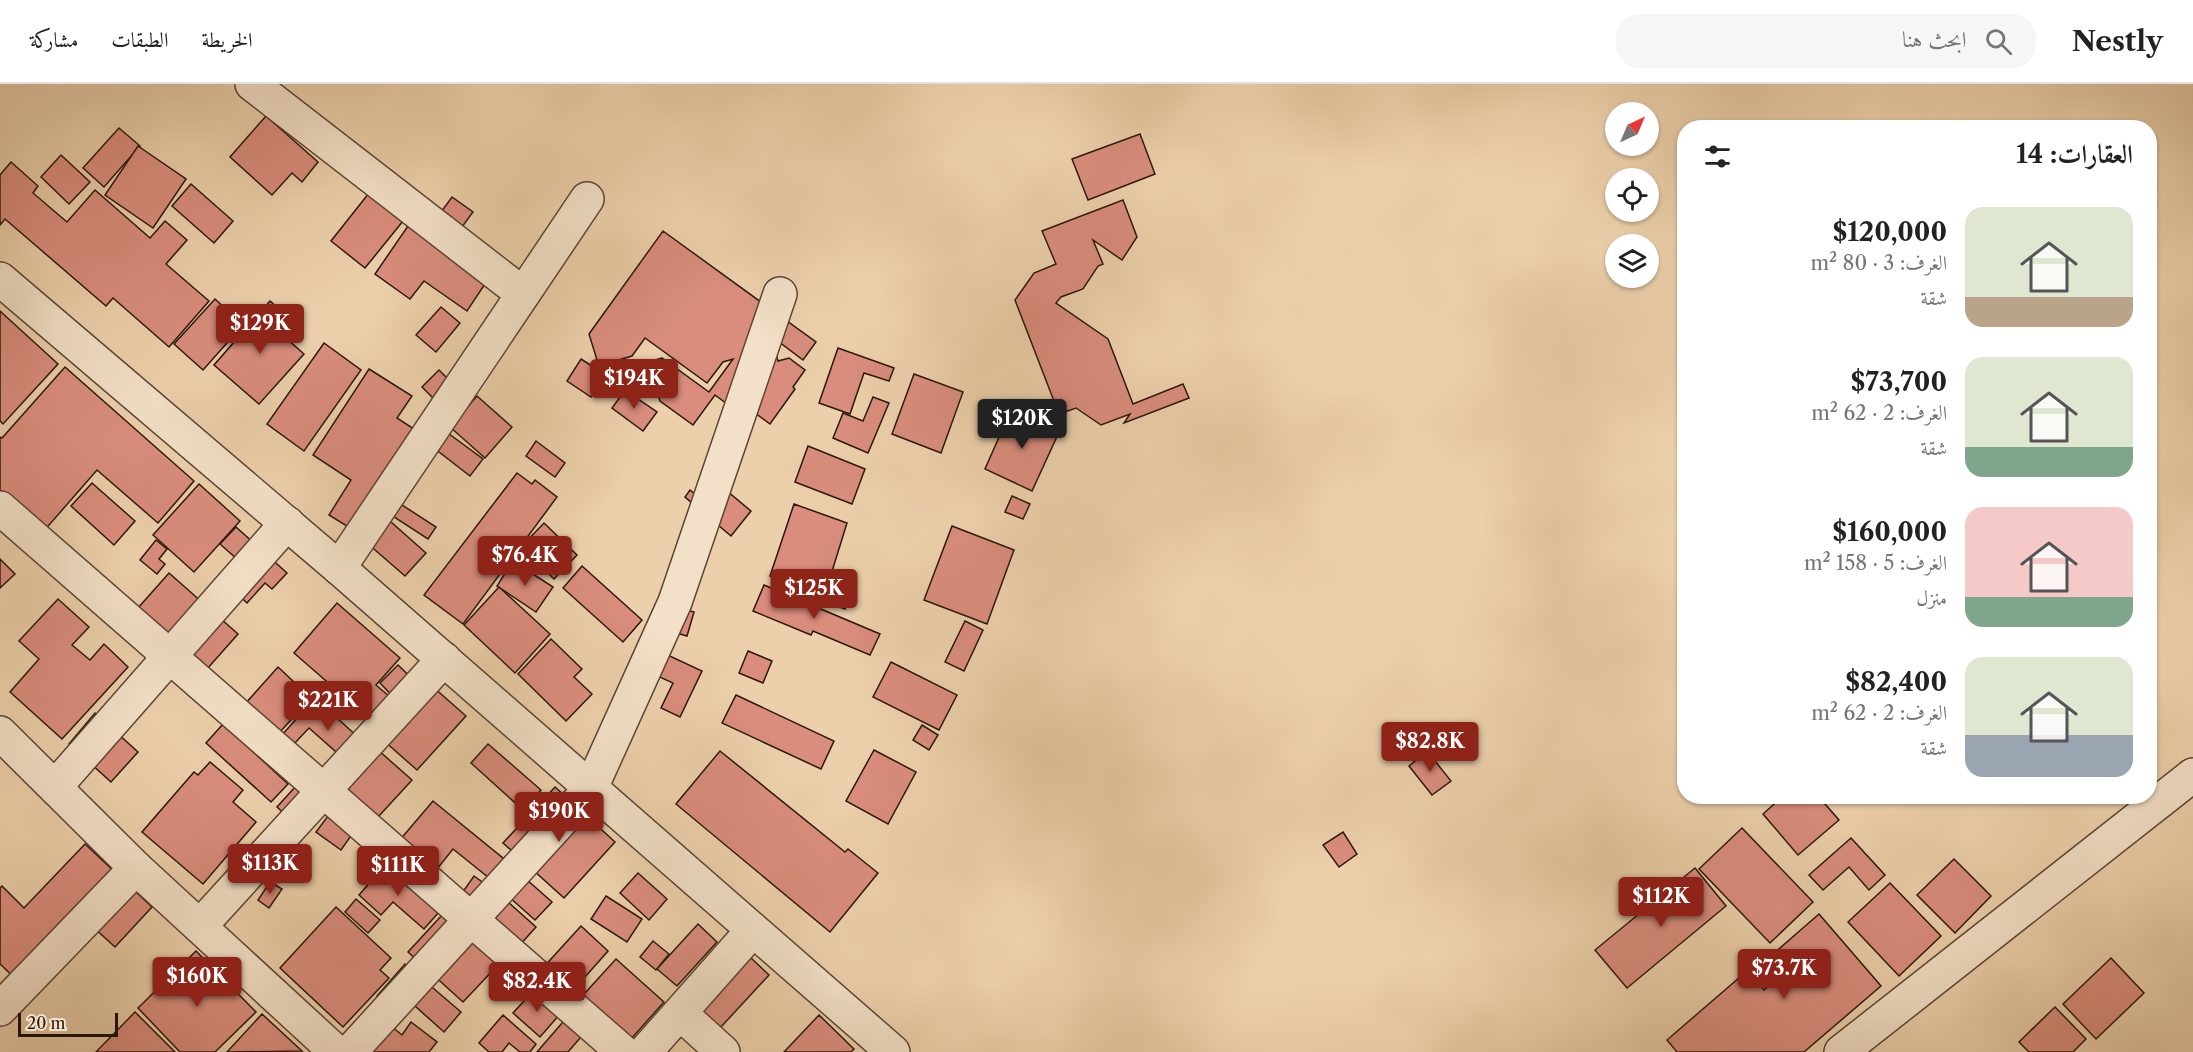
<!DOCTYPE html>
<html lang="ar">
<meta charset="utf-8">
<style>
:root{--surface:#fff;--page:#f6f6f6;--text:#222;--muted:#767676;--line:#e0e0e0;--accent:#8f2418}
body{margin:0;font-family:"Libre Caslon Text",Amiri,serif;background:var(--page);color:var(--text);direction:rtl;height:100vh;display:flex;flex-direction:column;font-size:22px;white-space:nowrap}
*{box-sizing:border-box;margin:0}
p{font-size:20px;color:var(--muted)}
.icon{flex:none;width:33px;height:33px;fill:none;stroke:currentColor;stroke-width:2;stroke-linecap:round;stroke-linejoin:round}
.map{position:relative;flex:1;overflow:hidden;direction:ltr}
.panel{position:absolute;left:1677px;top:36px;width:480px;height:684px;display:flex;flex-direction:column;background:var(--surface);border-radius:24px;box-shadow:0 2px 4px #0004;direction:rtl}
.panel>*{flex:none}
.needle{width:39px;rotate:44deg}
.controls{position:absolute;left:1605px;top:18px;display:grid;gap:12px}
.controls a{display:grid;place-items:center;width:54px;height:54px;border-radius:50%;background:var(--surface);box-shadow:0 2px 4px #0004;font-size:30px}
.scale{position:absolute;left:18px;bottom:15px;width:100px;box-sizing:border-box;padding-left:6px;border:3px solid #2b170c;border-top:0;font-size:16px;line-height:21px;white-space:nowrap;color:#2b170c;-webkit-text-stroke:4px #f3e0c8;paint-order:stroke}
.price{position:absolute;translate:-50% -51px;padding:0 14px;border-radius:6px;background:var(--accent);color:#fff;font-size:20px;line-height:39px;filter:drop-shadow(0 2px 3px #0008)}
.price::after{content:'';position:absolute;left:50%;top:36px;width:18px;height:14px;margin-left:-9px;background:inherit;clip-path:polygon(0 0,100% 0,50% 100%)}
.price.active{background:#222;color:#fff}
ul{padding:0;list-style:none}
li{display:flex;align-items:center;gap:18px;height:150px;padding:0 24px}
li span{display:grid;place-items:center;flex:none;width:168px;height:120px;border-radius:18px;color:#555}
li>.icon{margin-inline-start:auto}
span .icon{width:72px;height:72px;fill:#fffc;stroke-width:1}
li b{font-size:26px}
h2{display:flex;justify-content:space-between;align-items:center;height:72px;padding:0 24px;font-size:26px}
header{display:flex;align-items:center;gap:36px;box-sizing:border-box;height:84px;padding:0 30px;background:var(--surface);border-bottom:2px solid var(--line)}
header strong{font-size:28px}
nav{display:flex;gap:33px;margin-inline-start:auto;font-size:21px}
.search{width:420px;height:54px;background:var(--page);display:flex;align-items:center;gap:15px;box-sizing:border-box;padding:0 21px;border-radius:24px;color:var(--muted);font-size:22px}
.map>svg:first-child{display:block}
</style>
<header>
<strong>Nestly</strong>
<div class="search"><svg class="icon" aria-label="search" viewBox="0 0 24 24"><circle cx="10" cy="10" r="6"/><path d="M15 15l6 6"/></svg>ابحث هنا</div>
<nav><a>الخريطة</a><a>الطبقات</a><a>مشاركة</a></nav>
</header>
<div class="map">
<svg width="2193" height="968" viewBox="0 0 2193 968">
<rect width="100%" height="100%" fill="#ecd0ab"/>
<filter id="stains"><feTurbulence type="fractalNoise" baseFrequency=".00333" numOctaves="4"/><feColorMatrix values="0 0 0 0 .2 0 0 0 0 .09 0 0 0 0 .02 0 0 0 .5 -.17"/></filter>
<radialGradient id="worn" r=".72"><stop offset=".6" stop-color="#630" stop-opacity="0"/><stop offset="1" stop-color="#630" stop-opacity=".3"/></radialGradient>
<g fill="#da8d7d" stroke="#2b170c" stroke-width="1.5">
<polygon points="266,32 318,78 302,98 292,89 272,111 230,73"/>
<polygon points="119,44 140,62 104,103 83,84"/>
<polygon points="1140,50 1155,90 1088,116 1072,75"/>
<polygon points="138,62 186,95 153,144 105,111"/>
<polygon points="61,71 90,98 69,120 41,93"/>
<polygon points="11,78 38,102 33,109 67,138 95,106 150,154 165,137 187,156 166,180 209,217 169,263 113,214 106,222 5,135 0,141 0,91"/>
<polygon points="191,100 233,137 214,159 172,122"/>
<polygon points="369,109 403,137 365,184 331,157"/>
<polygon points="452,113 473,128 462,143 441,128"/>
<polygon points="1123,116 1137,153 1122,176 1093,156 1103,180 1098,182 1083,205 1061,213 1056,219 1108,255 1133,320 1183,300 1189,314 1124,339 1130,330 1101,341 1076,324 1059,330 1015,216 1034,189 1056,180 1042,147"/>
<polygon points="408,142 487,197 467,227 424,197 410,215 375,190"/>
<polygon points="663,147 816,258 803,276 771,252 778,277 789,274 805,286 793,303 795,305 770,340 732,312 727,320 715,311 693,341 660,317 648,278 662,274 709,308 733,275 723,278 707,299 645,254 632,272 605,280 597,276 589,250"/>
<polygon points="215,215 243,241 203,286 174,260"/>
<polygon points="270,217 289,234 278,247 304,270 259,320 214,281"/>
<polygon points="441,223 460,239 436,268 416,251"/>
<polygon points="0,227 58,280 3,340 0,337"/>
<polygon points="324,259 361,286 304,367 267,340"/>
<polygon points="838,264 894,284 889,297 864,289 850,330 819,319"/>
<polygon points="581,275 606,291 591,313 567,297"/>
<polygon points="65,283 194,397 158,439 97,386 43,448 0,409 0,353 2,354"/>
<polygon points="369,285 412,312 397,334 423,351 385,410 436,443 428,455 368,416 350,444 329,431 351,396 313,371"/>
<polygon points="439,286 463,310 446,327 422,303"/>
<polygon points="914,290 963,308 941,369 892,350"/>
<polygon points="625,306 657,328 643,347 612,324"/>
<polygon points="477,312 512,343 485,374 450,343"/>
<polygon points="873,313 889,319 868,369 833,354 843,329 863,337"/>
<polygon points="1011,326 1059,348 1032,407 985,385"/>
<polygon points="437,341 483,375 470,392 425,357"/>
<polygon points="536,357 565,379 555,393 526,372"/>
<polygon points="808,362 865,385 852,420 795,398"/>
<polygon points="517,389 532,400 535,396 557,413 463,540 424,511"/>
<polygon points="92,399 135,437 114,461 71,422"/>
<polygon points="199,400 240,437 194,488 153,451"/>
<polygon points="690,406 712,424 727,407 751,427 731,452 685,413"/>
<polygon points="1012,412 1030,420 1023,435 1005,428"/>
<polygon points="794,420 847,439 829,497 797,487 793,500 770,492"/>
<polygon points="373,422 426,469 405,492 352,446"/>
<polygon points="544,439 577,471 554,495 521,463"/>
<polygon points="952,442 1014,466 987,540 924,516"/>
<polygon points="236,443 287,489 272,505 265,499 247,519 230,503 247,484 220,460"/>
<polygon points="156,456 167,465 159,475 165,480 157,490 140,476"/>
<polygon points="0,475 15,490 0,504"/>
<polygon points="513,477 553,503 536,528 497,502"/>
<polygon points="582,482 642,536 623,558 563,504"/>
<polygon points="169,489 238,550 207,585 138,524"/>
<polygon points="832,496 853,504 845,525 824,517"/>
<polygon points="764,501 880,550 870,571 813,547 811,551 753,527"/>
<polygon points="499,503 550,550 515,589 464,541"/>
<polygon points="58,515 89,543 72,561 90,576 104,560 128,583 62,655 10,608 39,575 19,557"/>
<polygon points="337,519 400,574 376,601 397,619 375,643 362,632 364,630 294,569"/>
<polygon points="673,522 694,528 687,552 666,546"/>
<polygon points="965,537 983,546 964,587 945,578"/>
<polygon points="551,555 582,585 574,593 592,610 566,637 518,590"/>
<polygon points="659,567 702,587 680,633 661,624 673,599 649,588"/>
<polygon points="748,567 772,577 763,599 739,589"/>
<polygon points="891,578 957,611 939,646 873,613"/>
<polygon points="398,581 422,604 403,623 380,599"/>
<polygon points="278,583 311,614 269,660 236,630"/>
<polygon points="432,602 466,632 417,686 383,656"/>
<polygon points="736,611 834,657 821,685 722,639"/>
<polygon points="315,614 370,664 353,683 309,644 293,661 282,651"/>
<polygon points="95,629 138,668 111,698 69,660"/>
<polygon points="223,640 288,700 271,718 206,659"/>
<polygon points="922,641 938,651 929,666 913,656"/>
<polygon points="488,660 541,706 524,727 471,679"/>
<polygon points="378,666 412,696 368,744 335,714"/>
<polygon points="874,666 916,688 888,740 846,717"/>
<polygon points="720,667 845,768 848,765 878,789 830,848 676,720"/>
<polygon points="1427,667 1451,697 1432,711 1409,682"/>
<polygon points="210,678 243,706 233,718 256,738 203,800 142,748 194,688 198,691"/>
<polygon points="296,702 325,728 306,750 277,723"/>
<polygon points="555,703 615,758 564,814 503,759"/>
<polygon points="1783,712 1818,712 1839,736 1798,771 1763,730"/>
<polygon points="433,717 519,787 504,806 453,765 429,795 393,764"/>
<polygon points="328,732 353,749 341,766 316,748"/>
<polygon points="1742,744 1813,818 1770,859 1699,785"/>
<polygon points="1343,748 1357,770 1339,783 1323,761"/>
<polygon points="1851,754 1885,791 1869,806 1849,783 1823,806 1809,791"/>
<polygon points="85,760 152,823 115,863 93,843 17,896 0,880 0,804 2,802 24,824"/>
<polygon points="1954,775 1991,812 1955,849 1917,811"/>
<polygon points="386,780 439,828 424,845 393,818 381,831 359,811"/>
<polygon points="1695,784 1726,822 1627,904 1595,866"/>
<polygon points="638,789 667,815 649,836 620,809"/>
<polygon points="474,792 500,811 486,831 460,812"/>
<polygon points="526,795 552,818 535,836 509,813"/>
<polygon points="270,798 282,805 269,824 258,816"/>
<polygon points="1890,799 1941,852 1899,892 1848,838"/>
<polygon points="606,812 642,835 627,858 591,835"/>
<polygon points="356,815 380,836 368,849 345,828"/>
<polygon points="507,817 536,843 518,863 489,837"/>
<polygon points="336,823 391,874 380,886 389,894 343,943 280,884"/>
<polygon points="443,830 498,881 463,918 408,868"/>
<polygon points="1819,830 1881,902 1804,968 1677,968 1667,956 1747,887 1764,906 1783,890 1794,903 1797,900 1772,871"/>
<polygon points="698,840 717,858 677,902 657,885"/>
<polygon points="581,842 608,867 569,911 541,886"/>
<polygon points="653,857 669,870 656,886 640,873"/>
<polygon points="735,859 769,891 720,944 685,913"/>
<polygon points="196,867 256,928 215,968 180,968 138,924"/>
<polygon points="2111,874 2144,909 2096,955 2063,920"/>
<polygon points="616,875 664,918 623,964 575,920"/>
<polygon points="405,880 461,928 444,948 406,914 394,928 377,912"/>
<polygon points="534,906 560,930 540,953 513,929"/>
<polygon points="2055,923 2086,955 2073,968 2029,968 2019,958"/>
<polygon points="135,928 175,968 96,968"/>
<polygon points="262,930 302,967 227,968"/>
<polygon points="503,931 536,960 530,968 520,968 509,959 502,968 489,968 479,959"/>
<polygon points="569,931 586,947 568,968 537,968"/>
<polygon points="819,931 854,965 851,968 784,968"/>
<polygon points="411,938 437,958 429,968 372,968 391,942 402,951"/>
</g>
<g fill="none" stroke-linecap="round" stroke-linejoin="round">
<defs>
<g id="minor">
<polyline points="252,0 523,210"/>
<polyline points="0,195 339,484 893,968"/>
<polyline points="0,424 623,968"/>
<polyline points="339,484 587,115"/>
<polyline points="0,649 136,784 336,968"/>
<polyline points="55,703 287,439"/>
<polyline points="200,842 444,575"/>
<polyline points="0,925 136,784"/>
<polyline points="680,929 723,968"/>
<polyline points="350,968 591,704 675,518 780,210"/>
<polyline points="645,968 753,846"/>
<polyline points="1841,968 2193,691"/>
</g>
</defs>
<use href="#minor" stroke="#5b4534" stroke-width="36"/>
<use href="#minor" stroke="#f3e0c8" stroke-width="33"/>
</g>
<rect width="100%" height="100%" filter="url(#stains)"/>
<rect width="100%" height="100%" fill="url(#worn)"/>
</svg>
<div class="controls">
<a><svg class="needle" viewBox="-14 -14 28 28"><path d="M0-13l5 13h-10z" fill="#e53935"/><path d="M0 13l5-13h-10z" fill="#767676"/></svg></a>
<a><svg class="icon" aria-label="locate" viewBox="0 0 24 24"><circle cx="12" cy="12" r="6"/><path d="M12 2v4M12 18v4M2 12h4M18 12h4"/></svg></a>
<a><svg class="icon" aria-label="layers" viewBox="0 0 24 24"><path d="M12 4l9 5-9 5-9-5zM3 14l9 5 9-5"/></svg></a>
</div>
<div class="scale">20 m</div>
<b class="price" style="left:260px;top:271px">$129K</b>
<b class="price" style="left:634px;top:326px">$194K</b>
<b class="price active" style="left:1022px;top:366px">$120K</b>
<b class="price" style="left:525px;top:503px">$76.4K</b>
<b class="price" style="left:814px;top:536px">$125K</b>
<b class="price" style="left:328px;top:648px">$221K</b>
<b class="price" style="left:1430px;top:689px">$82.8K</b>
<b class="price" style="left:559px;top:759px">$190K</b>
<b class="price" style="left:270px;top:811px">$113K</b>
<b class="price" style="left:398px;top:813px">$111K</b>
<b class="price" style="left:1661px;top:844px">$112K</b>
<b class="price" style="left:1784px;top:916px">$73.7K</b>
<b class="price" style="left:197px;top:924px">$160K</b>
<b class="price" style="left:537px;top:929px">$82.4K</b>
<section class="panel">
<h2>العقارات: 14<svg class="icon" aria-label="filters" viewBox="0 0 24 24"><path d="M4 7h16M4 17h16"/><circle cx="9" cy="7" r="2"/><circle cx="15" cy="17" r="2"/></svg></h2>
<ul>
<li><span style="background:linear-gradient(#dfe7d0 75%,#b9a48a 0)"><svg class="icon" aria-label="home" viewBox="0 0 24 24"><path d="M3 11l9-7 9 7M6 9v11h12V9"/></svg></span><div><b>$120,000</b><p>الغرف: 3 · 80 m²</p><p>شقة</p></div></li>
<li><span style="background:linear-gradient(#dfe7d0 75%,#7fa58c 0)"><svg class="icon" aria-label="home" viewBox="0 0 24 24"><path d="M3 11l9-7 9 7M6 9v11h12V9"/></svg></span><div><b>$73,700</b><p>الغرف: 2 · 62 m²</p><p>شقة</p></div></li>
<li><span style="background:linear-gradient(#f6c9c9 75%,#7fa58c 0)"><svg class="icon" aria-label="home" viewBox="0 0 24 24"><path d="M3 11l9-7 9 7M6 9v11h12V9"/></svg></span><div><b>$160,000</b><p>الغرف: 5 · 158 m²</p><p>منزل</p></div></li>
<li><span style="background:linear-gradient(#dfe7d0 65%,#9aa5b1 0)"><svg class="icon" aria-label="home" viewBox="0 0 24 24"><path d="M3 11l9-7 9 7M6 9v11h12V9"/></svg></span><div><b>$82,400</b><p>الغرف: 2 · 62 m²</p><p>شقة</p></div></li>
</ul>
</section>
</div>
